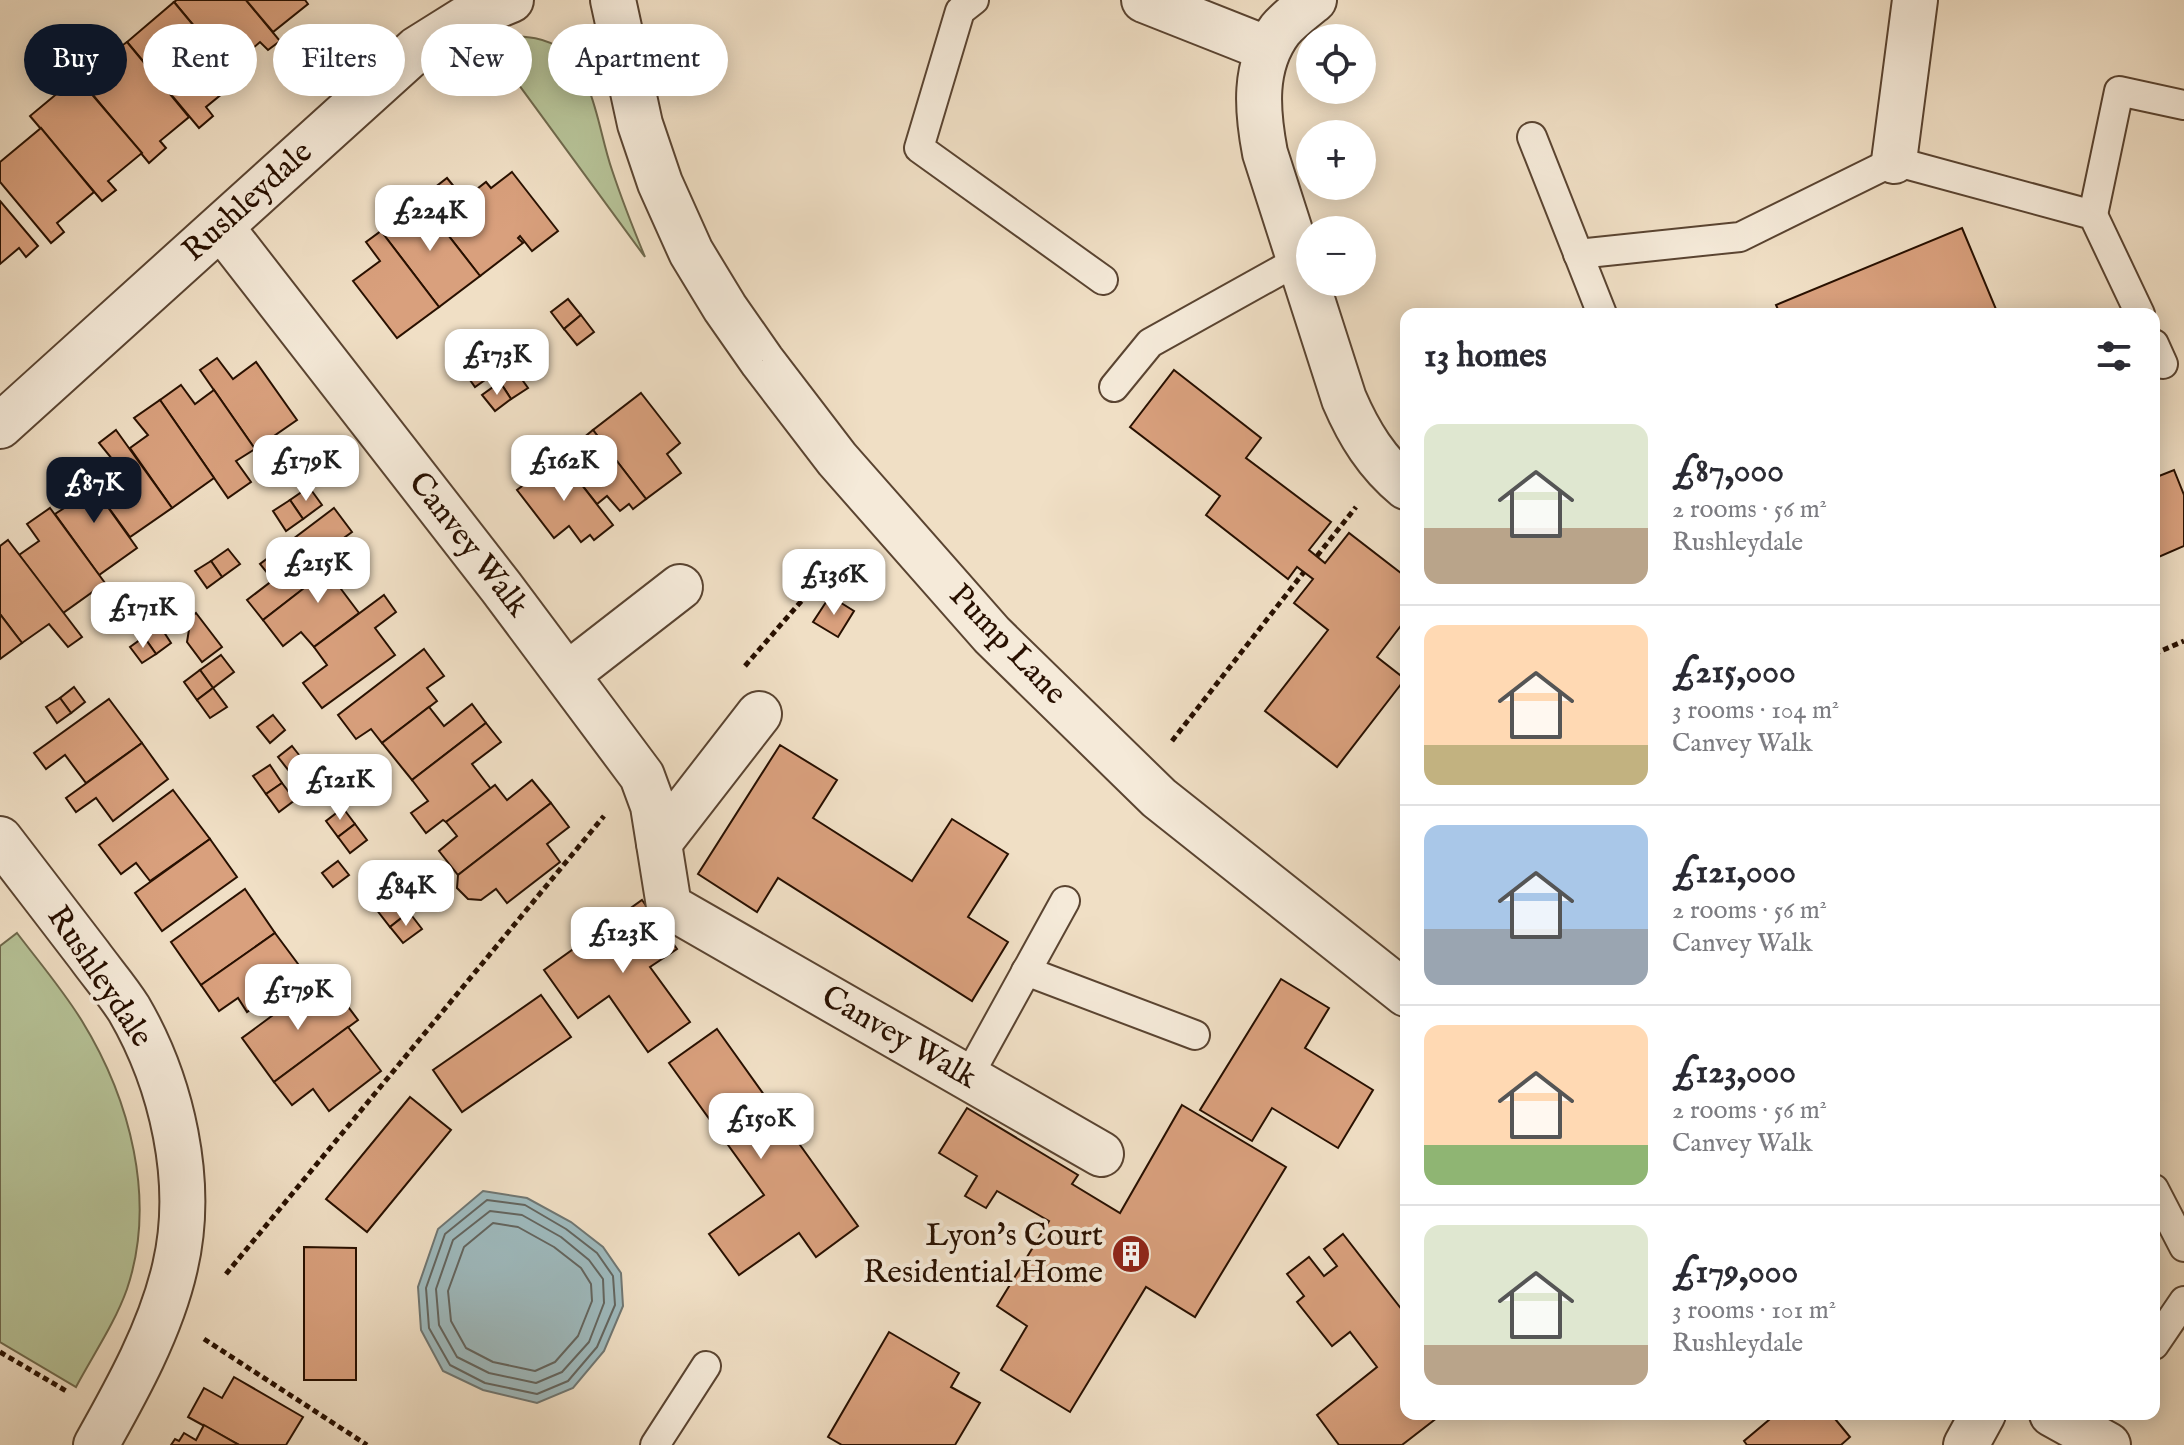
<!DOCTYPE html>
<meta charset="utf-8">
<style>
:root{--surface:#fff;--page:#f7f7f7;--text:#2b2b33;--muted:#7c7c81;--line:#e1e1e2;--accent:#111827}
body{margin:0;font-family:"IM FELL English",serif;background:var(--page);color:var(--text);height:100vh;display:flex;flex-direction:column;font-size:30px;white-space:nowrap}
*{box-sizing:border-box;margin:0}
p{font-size:26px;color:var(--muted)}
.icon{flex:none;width:44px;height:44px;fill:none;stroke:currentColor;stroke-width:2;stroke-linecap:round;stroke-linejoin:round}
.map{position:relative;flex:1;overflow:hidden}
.details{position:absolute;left:1400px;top:308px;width:760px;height:1112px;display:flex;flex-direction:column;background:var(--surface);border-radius:16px;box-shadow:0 4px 20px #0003}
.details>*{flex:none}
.top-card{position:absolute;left:24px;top:24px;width:760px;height:72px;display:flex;gap:16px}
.tools{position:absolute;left:1296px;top:24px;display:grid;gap:16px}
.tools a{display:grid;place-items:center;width:80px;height:80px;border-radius:50%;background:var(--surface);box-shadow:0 4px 20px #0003;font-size:40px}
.price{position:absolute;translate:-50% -68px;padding:0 18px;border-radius:16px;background:#fff;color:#222;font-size:26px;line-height:52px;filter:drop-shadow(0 2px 4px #0008)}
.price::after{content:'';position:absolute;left:50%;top:48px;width:24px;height:18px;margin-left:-12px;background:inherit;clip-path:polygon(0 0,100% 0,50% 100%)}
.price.active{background:var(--accent);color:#fff}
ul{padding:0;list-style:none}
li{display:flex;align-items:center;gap:24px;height:200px;padding:0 24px}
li+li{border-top:2px solid var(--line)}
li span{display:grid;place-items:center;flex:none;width:224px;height:160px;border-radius:16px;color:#555}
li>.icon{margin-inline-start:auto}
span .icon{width:96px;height:96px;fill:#fffc;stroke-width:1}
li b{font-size:34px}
h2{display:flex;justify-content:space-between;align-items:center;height:96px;padding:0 24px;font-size:34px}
.pill{padding:0 28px;border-radius:36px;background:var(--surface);box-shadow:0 4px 20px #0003;font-size:28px;line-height:72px}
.pill.active{background:var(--accent);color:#fff}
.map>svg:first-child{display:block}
</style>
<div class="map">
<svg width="2184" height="1445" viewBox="0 0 2184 1445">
<rect width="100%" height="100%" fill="#f0dfc5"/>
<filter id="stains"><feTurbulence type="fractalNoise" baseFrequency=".0025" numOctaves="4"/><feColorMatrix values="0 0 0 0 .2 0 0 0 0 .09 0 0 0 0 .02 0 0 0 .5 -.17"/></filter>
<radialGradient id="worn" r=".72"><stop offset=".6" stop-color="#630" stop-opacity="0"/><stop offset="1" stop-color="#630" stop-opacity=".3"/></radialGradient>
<g fill="#b6c297" stroke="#6f694c" stroke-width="2">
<path d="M499 35C521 36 546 36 564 51 596 81 598 130 612 170 622 200 633 228 645 257L486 40Z"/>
<path d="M17 933C39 962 63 990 82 1021 130 1099 157 1200 127 1289 115 1323 93 1355 76 1387L0 1342V946Z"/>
</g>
<polygon fill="#9ebabe" stroke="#6f7672" stroke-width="2" points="483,1191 527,1198 571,1222 603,1247 621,1273 623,1306 604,1351 573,1388 537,1403 483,1390 443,1371 421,1330 418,1287 438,1229"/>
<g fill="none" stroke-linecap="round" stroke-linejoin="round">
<g stroke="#63655f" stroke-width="2">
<polygon points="487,1200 525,1205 566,1229 597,1253 613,1276 615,1305 597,1347 568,1381 537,1394 485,1383 450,1365 429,1328 426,1288 445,1234"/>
<polygon points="490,1211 522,1215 561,1237 589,1260 603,1279 604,1303 589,1342 562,1372 536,1383 489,1373 457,1357 439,1325 436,1289 453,1240"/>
<polygon points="493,1223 518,1227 554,1247 581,1268 591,1284 592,1301 578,1336 555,1362 535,1371 493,1362 466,1348 451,1321 448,1291 464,1247"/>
</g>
</g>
<g fill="#d9a07d" stroke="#281000" stroke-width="2">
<polygon points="177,0 246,0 280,41 268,50 260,42 244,56 252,66 239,80 174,2"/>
<polygon points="246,0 305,0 308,4 273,32"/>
<polygon points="174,2 239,80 206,107 213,116 199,128 127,42"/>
<polygon points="127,42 189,117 160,141 166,148 149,163 88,89 117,65 109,55"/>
<polygon points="77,77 142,153 108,181 116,190 102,201 30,116"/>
<polygon points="41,128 94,192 57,223 64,232 51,243 0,182 0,162"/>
<polygon points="512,172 558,231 532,251 520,236 518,238 523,243 480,276 420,199 447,178 464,199 486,182 491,188"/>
<polygon points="420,199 480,276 439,307 381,231"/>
<polygon points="0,201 38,246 26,257 19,248 0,264"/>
<polygon points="1962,228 1998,314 1780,314 1776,305"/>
<polygon points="381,231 439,307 397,338 353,281 380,261 366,242"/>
<polygon points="568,299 581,315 564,329 551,312"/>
<polygon points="581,315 594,332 577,345 564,329"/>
<polygon points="495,347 508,364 492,375 480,358"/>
<polygon points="217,358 233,379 256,362 297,420 255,449 200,370"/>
<polygon points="480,358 492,375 475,387 463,370"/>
<polygon points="1174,370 1261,438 1246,458 1331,522 1309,550 1325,563 1349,533 1406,577 1406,619 1377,657 1405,679 1337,767 1265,711 1328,630 1294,603 1313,579 1297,567 1288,579 1206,515 1220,496 1130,427"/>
<polygon points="516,371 528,388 511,399 500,382"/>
<polygon points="500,382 511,399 495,411 482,395"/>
<polygon points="181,385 195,404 214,390 255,449 236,461 251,482 228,498 160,400"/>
<polygon points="641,393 680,443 667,454 681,473 646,499 593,430"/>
<polygon points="160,400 214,478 172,508 130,448 148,435 134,418"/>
<polygon points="116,430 172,508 130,537 87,478 113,460 99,443"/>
<polygon points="593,430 646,499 633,509 629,504 620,511 607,496 597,504 560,457"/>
<polygon points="560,457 613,525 594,540 590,535 581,542 569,526 554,538 517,490"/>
<polygon points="2174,470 2184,495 2184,546 2154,559 2154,478"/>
<polygon points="82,471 137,548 99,575 55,514 72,503 60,487"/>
<polygon points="309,487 322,505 303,519 290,500"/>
<polygon points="290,500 303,519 286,531 273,511"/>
<polygon points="50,508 105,583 63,613 19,555 39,541 27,524"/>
<polygon points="334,508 352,532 330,548 340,561 263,620 247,600 273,580 260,564"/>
<polygon points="8,540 82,637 68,647 49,624 22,643 0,614 0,546"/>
<polygon points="228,549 240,564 222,577 211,561"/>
<polygon points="353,550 367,569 341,589 359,613 314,647 301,632 283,646 263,620"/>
<polygon points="211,561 222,577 207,588 195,571"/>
<polygon points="384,595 396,612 375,628 395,655 322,708 303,683 327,665 314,647"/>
<polygon points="830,596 854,611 838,637 813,622"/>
<polygon points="196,613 222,647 202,662 187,642 191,617"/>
<polygon points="0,614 22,643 0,659"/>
<polygon points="160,626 171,643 156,654 144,637"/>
<polygon points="144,637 156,654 142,663 130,647"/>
<polygon points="424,649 444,676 427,688 437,701 382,743 371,729 356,739 338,715"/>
<polygon points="221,655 234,672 213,688 200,670"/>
<polygon points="200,670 213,688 197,700 184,682"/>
<polygon points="74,687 85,702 71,713 60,698"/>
<polygon points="213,688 227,707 210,718 197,700"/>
<polygon points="60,698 71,713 57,723 46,707"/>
<polygon points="109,699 142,743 86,783 65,755 46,769 34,753"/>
<polygon points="472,704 486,723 412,780 382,743 429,707 444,726"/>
<polygon points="273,715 285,730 270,743 257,727"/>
<polygon points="486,723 501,742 472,764 491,789 446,822 443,820 426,833 411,813 428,801 412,780"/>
<polygon points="142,743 168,779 113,821 96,798 76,812 66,798"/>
<polygon points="780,745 837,780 813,818 912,881 952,819 1008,854 968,917 1008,942 972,1001 778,878 757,912 698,874"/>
<polygon points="292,746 303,760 289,771 278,757"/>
<polygon points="270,765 282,783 266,794 253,776"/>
<polygon points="532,780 551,803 458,875 439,851 457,836 446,822 495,785 507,800"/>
<polygon points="282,783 295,800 279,812 266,794"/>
<polygon points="173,790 210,839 150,881 136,863 121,874 99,845"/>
<polygon points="551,803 569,827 547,844 560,862 507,903 496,889 481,900 468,899 457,888 458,875"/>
<polygon points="343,808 355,824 338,837 326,821"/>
<polygon points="355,824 367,840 350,853 338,837"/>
<polygon points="210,839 237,877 162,931 135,893"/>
<polygon points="338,861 349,875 333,887 322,873"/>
<polygon points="385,881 409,912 390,927 366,896"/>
<polygon points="245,889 275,933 201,985 171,942"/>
<polygon points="642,900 677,949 650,967 690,1022 648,1052 609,996 578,1018 544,970"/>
<polygon points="409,912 422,929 403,943 390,927"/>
<polygon points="275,933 304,972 247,1012 238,998 219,1011 201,985"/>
<polygon points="1281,979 1329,1008 1305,1048 1373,1090 1338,1148 1272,1108 1252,1141 1200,1110"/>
<polygon points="311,987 323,1002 337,992 358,1020 274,1082 242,1038"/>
<polygon points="541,995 571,1037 462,1112 433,1070"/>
<polygon points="348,1027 381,1071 329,1111 313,1089 292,1105 274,1082"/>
<polygon points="717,1029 858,1226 816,1257 799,1233 739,1275 709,1234 764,1195 669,1063"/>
<polygon points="410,1097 451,1130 367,1232 326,1199"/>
<polygon points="1182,1105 1286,1167 1195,1317 1146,1287 1070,1412 1001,1370 1027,1326 997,1306 1049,1221 997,1191 986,1208 965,1196 977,1176 939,1153 967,1108 1078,1175 1072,1184 1120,1213"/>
<polygon points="1343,1234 1406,1315 1406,1414 1442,1414 1402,1445 1339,1445 1317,1415 1377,1367 1350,1332 1332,1346 1297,1302 1304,1296 1287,1274 1309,1257 1324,1276 1337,1266 1324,1249"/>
<polygon points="304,1247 356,1248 356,1380 304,1380"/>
<polygon points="889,1332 959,1373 951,1387 980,1403 955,1445 842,1445 828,1437"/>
<polygon points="234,1377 303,1417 286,1445 239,1445 188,1417 204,1388 222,1398"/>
<polygon points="1776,1414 1800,1414 1805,1419 1811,1414 1831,1414 1850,1437 1841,1445 1747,1445 1744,1441"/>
<polygon points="204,1425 239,1445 171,1445 175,1439 179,1441 184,1433 196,1440"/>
</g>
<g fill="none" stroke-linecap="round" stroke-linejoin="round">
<defs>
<g id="service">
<polyline points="974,0 960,11 919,148 1103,280"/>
<polyline points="1532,137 1602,314"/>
<polyline points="2093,215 2119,91 2184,105"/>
<polyline points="1578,254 1740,237 1894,161 2093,215 2140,314"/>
<polyline points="2154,344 2163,364"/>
<polyline points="1114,387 1150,343 1299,260"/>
<polyline points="1026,971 1195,1035"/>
<polyline points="968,1077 1065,901"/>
<polyline points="2154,1189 2184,1247"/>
<polyline points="2154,1345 2184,1301"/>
<polyline points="655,1445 706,1366"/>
</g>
<g id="minor">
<polyline points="1144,0 1268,49"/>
<path d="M1314 0C1303 9 1289 19 1280 30 1253 66 1257 111 1265 153L1344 399C1359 434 1377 463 1406 487"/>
<polyline points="1894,161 1915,0"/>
<polyline points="221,227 501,587 642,776 653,806 669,906 1101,1154"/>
<polyline points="0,426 417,49 465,19 511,0"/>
<polyline points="568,674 680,587"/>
<path d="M0 839C30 878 59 916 89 955 102 973 117 990 129 1009 172 1083 195 1182 175 1267 161 1329 127 1390 96 1445"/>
<polyline points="659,843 759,714"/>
<polyline points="1966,1445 1983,1414"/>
</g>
<g id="tertiary">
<polyline points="613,0 640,124 660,183 691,252 725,308 762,361 837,459 992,635 1159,798 1406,994"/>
<polyline points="2052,1414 2108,1445"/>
</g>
</defs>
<use href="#service" stroke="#5a4431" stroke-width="32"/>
<use href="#minor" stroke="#5a4431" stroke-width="48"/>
<use href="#tertiary" stroke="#5a4431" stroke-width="48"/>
<g stroke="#281000" stroke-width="5" stroke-dasharray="6 4" stroke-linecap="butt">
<polyline points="1317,556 1356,507"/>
<polyline points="2154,654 2184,641"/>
<polyline points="745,666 817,583 854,553"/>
<polyline points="1172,741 1304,572"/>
<polyline points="226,1274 604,816"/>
<polyline points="204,1339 367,1445"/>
<polyline points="0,1352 68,1392"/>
</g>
<use href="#service" stroke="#f5ead9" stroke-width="28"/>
<use href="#minor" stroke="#f5ead9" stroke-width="44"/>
<use href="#tertiary" stroke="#f5ead9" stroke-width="44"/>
</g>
<defs>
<symbol id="building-disc" viewBox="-11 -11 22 22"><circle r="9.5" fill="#8f2418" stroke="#f5ead9"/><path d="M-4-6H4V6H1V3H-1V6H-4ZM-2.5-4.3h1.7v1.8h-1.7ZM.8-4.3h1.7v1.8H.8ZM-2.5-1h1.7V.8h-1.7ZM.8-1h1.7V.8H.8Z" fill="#fff"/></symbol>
</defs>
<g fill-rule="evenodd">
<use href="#building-disc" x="1109" y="1232" width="44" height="44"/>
</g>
<g text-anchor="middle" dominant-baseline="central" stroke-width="8" stroke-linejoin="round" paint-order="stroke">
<g font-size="32" fill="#281000" stroke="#f5ead9">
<text transform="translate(248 202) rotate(-42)">Rushleydale</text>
<text transform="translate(468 545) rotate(52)">Canvey Walk</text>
<text transform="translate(1007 645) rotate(46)">Pump Lane</text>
<text transform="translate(99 977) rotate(56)">Rushleydale</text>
<text transform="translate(899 1038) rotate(30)">Canvey Walk</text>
</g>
<g font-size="32" fill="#281000" stroke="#f5ead9" text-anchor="end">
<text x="1103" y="1236">Lyon's Court<tspan x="1103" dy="37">Residential Home</tspan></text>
</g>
</g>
<rect width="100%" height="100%" filter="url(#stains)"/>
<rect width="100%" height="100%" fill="url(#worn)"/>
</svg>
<div class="tools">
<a><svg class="icon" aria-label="locate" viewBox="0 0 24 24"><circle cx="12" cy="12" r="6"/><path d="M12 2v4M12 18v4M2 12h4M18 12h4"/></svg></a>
<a>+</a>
<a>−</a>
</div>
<b class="price" style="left:430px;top:253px">£224K</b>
<b class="price" style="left:497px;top:397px">£173K</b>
<b class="price" style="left:306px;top:503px">£179K</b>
<b class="price" style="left:564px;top:503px">£162K</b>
<b class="price active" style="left:94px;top:525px">£87K</b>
<b class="price" style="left:318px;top:605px">£215K</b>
<b class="price" style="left:834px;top:617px">£136K</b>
<b class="price" style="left:143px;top:650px">£171K</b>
<b class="price" style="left:340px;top:822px">£121K</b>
<b class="price" style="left:406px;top:928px">£84K</b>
<b class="price" style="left:623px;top:975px">£123K</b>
<b class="price" style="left:298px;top:1032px">£179K</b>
<b class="price" style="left:761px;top:1161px">£150K</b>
<div class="top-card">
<a class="pill active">Buy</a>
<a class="pill">Rent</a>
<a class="pill">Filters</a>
<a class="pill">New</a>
<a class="pill">Apartment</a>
</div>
<section class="details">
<h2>13 homes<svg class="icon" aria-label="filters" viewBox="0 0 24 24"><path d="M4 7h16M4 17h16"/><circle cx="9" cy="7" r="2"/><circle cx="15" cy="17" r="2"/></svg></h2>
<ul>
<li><span style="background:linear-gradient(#dfe7d0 65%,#b9a48a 0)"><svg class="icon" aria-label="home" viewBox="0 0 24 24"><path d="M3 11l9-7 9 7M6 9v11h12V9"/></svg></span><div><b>£87,000</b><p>2 rooms · 56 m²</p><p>Rushleydale</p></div></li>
<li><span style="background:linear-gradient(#ffd9b3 75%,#c2b280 0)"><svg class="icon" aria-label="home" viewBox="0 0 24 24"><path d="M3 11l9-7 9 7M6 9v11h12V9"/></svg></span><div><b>£215,000</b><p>3 rooms · 104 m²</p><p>Canvey Walk</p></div></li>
<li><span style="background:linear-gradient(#a9c7e8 65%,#9aa5b1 0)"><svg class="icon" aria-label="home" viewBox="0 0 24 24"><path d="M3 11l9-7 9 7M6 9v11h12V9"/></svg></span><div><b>£121,000</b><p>2 rooms · 56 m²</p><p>Canvey Walk</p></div></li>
<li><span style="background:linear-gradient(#ffd9b3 75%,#8fb573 0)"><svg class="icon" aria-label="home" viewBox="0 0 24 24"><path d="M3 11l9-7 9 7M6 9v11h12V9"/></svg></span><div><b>£123,000</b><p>2 rooms · 56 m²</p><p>Canvey Walk</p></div></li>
<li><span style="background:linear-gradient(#dfe7d0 75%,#b9a48a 0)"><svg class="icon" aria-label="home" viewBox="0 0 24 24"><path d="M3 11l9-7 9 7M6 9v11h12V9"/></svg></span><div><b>£179,000</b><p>3 rooms · 101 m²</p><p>Rushleydale</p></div></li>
</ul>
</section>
</div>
